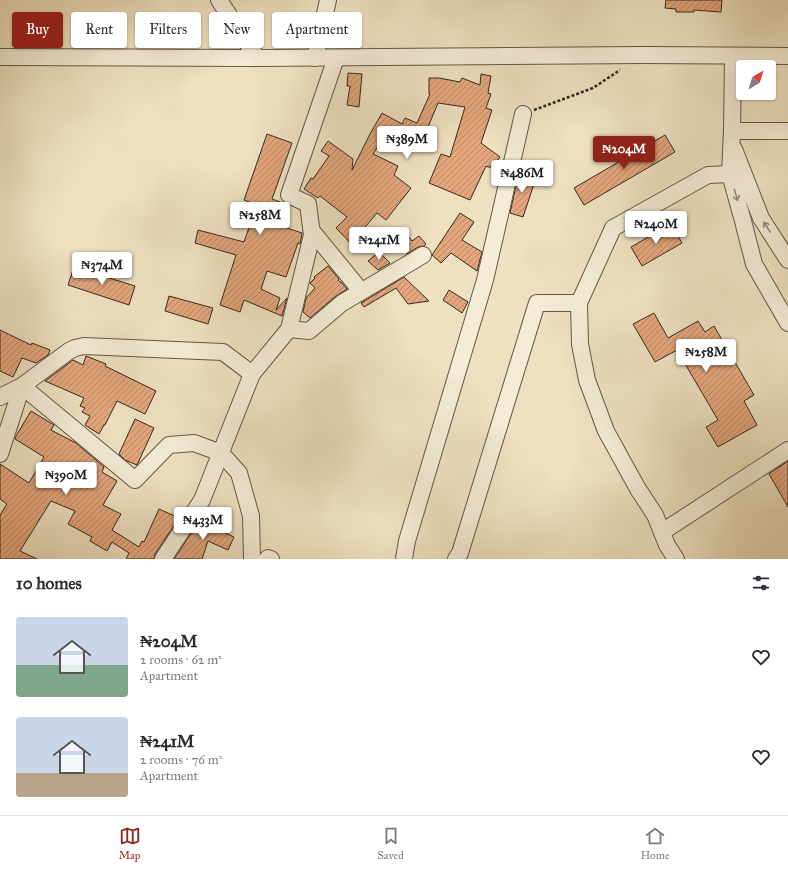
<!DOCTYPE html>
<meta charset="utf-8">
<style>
:root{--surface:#fff;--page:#f7f7f7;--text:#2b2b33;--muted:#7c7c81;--line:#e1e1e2;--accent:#8f2418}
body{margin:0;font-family:"IM FELL Great Primer",serif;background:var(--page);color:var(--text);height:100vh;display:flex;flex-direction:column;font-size:15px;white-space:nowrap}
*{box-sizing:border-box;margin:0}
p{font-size:13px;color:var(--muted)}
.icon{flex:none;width:22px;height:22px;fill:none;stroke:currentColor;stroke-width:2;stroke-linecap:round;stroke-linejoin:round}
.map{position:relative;height:559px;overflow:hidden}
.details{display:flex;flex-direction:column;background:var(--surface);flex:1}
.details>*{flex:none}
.guide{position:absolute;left:12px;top:12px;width:400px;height:36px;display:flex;gap:8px}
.needle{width:26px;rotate:39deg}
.fabs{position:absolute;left:736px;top:60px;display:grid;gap:8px}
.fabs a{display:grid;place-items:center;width:40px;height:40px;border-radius:4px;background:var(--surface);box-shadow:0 1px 3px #0004;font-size:20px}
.price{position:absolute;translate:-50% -34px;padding:0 9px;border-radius:4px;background:#fff;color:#222;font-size:13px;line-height:26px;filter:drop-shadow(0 1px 2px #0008)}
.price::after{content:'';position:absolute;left:50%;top:24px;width:12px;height:9px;margin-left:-6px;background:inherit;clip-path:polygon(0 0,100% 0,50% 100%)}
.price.current{background:var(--accent);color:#fff}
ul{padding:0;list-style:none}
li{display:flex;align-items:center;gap:12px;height:100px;padding:0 16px}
li span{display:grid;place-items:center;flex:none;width:112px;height:80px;border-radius:4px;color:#555}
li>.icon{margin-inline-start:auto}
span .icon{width:48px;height:48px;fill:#fffc;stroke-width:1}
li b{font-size:17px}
h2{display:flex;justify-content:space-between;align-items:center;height:48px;padding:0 16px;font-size:17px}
.chip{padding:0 14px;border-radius:4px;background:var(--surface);box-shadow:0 1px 3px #0004;font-size:14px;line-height:36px}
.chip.current{background:var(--accent);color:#fff}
.dock{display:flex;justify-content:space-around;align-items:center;height:56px;border-top:1px solid var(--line);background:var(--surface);font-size:11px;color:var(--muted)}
.dock a{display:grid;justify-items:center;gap:2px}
.dock .current{color:var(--accent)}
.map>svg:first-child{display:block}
</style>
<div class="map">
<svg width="788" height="559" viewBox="0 0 788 559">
<defs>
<pattern id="building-hatch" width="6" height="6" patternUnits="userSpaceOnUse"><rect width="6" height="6" fill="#e4a67d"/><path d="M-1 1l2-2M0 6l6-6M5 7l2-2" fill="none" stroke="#ba8766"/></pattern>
</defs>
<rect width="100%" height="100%" fill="#eee1c0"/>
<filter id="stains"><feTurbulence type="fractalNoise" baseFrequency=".005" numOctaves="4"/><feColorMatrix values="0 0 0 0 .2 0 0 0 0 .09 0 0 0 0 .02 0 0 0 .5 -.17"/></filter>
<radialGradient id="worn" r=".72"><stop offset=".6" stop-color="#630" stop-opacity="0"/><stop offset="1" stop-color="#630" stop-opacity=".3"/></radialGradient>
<g fill="url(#building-hatch)" stroke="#352921">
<polygon points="666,0 722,0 721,12 694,10 694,12 676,12 676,9 665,8"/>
<polygon points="348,73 362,74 359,107 347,105 350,86 347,86"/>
<polygon points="481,74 491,76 488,93 491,94 486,108 492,110 481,143 500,157 492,167 488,167 486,166 470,200 429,183 441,154 450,157 465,107 438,103 428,127 434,130 425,151 386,134 373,154 398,166 394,175 411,188 386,220 377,213 360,233 369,242 360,253 336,228 347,217 320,196 318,198 304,189 311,178 313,179 329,156 321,151 328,141 353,159 352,170 370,134 382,113 402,124 405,118 417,123 430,94 429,94 429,78 439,78 460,82 462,78 480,85"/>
<polygon points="267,134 292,143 272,199 288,205 281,226 302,233 302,234 300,244 298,243 286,277 267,271 261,289 280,298 276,310 287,298 282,316 244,300 240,312 220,305 236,255 195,243 198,230 244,242 257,205 244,200"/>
<polygon points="665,135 675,152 584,205 574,188"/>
<polygon points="519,172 536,178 523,217 510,213"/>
<polygon points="460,213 474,222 462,240 482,252 477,271 451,253 441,263 432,255"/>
<polygon points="671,224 682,243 642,266 631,247"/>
<polygon points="405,232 412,241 419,236 426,244 424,246 418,247 407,254 396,240"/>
<polygon points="379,252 390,263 378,270 368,261"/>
<polygon points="328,266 339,279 338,280 340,282 341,282 347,289 336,296 310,318 303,312 306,298 315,288 310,283 315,278 314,277"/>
<polygon points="74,267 135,286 129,305 68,285"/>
<polygon points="404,277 429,301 408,304 396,288 364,307 361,303"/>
<polygon points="449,290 468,302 462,313 443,300"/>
<polygon points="169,296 213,308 208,324 165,311"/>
<polygon points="654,313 668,338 698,321 705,332 714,326 754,395 744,401 757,425 718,447 706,427 718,420 677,350 655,362 633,324"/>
<polygon points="0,330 31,345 32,343 50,350 48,355 36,363 22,358 13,377 0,371"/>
<polygon points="86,356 106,364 105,366 156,391 145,414 117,401 105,425 104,425 99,434 85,425 90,416 82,412 85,408 80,406 84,398 45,381 73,360 83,365"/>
<polygon points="31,411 54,425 51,430 76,443 104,467 102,472 117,481 103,505 121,514 112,530 139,547 142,541 144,542 159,509 179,518 155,554 154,559 126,559 129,553 112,542 107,551 90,541 92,537 68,524 75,511 51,501 20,551 37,559 0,559 0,515 7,504 0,499 0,464 29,483 44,457 15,439 16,436"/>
<polygon points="135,419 154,428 138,463 137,465 125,460 119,454"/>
<polygon points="788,461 788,507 769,474"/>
<polygon points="200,520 213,526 212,527 234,537 228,550 208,541 202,559 174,559"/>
</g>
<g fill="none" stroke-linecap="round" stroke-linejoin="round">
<defs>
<g id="minor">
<polyline points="219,0 257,58"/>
<polyline points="733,56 732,131 730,174 743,221 754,264 788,323"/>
<polyline points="0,57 257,58 643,55 788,56"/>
<polyline points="315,58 328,0"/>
<polyline points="732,131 788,131"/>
<polyline points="734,149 761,218 788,260"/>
<polyline points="312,231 361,291"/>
<polyline points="289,329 309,331 342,303 423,255"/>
<polyline points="0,397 22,386 69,351 75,348 84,346 223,352 252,374 289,329 312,235 308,204 289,195 336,58"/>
<polyline points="0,454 22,386 135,480 169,445 194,443 221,453 239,473 251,516 252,559"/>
<polyline points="662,532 788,450"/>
<polyline points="163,559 202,500 252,374"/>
<polyline points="267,559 268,558 271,559"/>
<polyline points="404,559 407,541 485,280 523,114"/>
<polyline points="456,559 460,553 537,303 579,303"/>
<polyline points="676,559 667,545 655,515 638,489 606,431 587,380 580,344 579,303 613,228 708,175 730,174"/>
</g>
</defs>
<use href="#minor" stroke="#635749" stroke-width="18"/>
<polyline stroke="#352921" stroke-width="2.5" stroke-dasharray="3 2" stroke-linecap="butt" points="534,110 593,88 620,70"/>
<use href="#minor" stroke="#f4ecd6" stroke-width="16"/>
</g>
<defs><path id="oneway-shaft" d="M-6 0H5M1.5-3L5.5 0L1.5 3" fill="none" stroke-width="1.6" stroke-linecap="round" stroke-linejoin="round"/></defs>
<g stroke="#948a7c">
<use href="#oneway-shaft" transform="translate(736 195) rotate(74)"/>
<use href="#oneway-shaft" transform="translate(767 227) rotate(-122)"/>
</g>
<rect width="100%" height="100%" filter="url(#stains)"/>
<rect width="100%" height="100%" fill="url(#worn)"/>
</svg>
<div class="fabs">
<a><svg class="needle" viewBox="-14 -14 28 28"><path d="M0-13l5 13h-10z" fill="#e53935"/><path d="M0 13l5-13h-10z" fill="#7c7c81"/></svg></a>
</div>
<b class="price" style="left:407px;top:160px">₦389M</b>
<b class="price current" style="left:624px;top:170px">₦204M</b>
<b class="price" style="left:522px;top:194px">₦486M</b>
<b class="price" style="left:260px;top:236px">₦258M</b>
<b class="price" style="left:656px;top:245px">₦240M</b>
<b class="price" style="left:379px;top:261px">₦241M</b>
<b class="price" style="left:102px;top:286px">₦374M</b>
<b class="price" style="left:706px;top:373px">₦258M</b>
<b class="price" style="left:66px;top:496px">₦390M</b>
<b class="price" style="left:203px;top:541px">₦433M</b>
<div class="guide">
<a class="chip current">Buy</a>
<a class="chip">Rent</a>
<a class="chip">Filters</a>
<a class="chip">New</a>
<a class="chip">Apartment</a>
</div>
</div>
<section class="details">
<h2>10 homes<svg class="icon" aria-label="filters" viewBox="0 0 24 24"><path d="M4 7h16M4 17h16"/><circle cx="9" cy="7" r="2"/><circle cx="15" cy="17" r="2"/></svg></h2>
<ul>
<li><span style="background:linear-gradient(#c9d6e8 60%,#7fa58c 0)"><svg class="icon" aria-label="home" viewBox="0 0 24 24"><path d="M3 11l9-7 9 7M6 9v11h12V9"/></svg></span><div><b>₦204M</b><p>2 rooms · 62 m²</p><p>Apartment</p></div><svg class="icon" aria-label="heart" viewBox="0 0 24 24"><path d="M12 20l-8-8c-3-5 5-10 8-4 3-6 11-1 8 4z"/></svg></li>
<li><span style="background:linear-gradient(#c9d6e8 70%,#b9a48a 0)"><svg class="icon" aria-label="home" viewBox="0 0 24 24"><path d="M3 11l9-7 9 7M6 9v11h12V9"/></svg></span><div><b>₦241M</b><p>2 rooms · 76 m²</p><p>Apartment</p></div><svg class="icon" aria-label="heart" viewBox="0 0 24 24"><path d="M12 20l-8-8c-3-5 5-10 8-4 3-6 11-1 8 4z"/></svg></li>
</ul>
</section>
<nav class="dock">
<a class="current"><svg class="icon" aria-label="map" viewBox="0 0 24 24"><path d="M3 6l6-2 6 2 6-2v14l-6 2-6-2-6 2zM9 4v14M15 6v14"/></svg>Map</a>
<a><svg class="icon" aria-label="saved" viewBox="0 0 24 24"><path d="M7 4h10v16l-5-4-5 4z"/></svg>Saved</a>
<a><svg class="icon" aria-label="home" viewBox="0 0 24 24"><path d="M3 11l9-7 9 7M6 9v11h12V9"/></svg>Home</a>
</nav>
